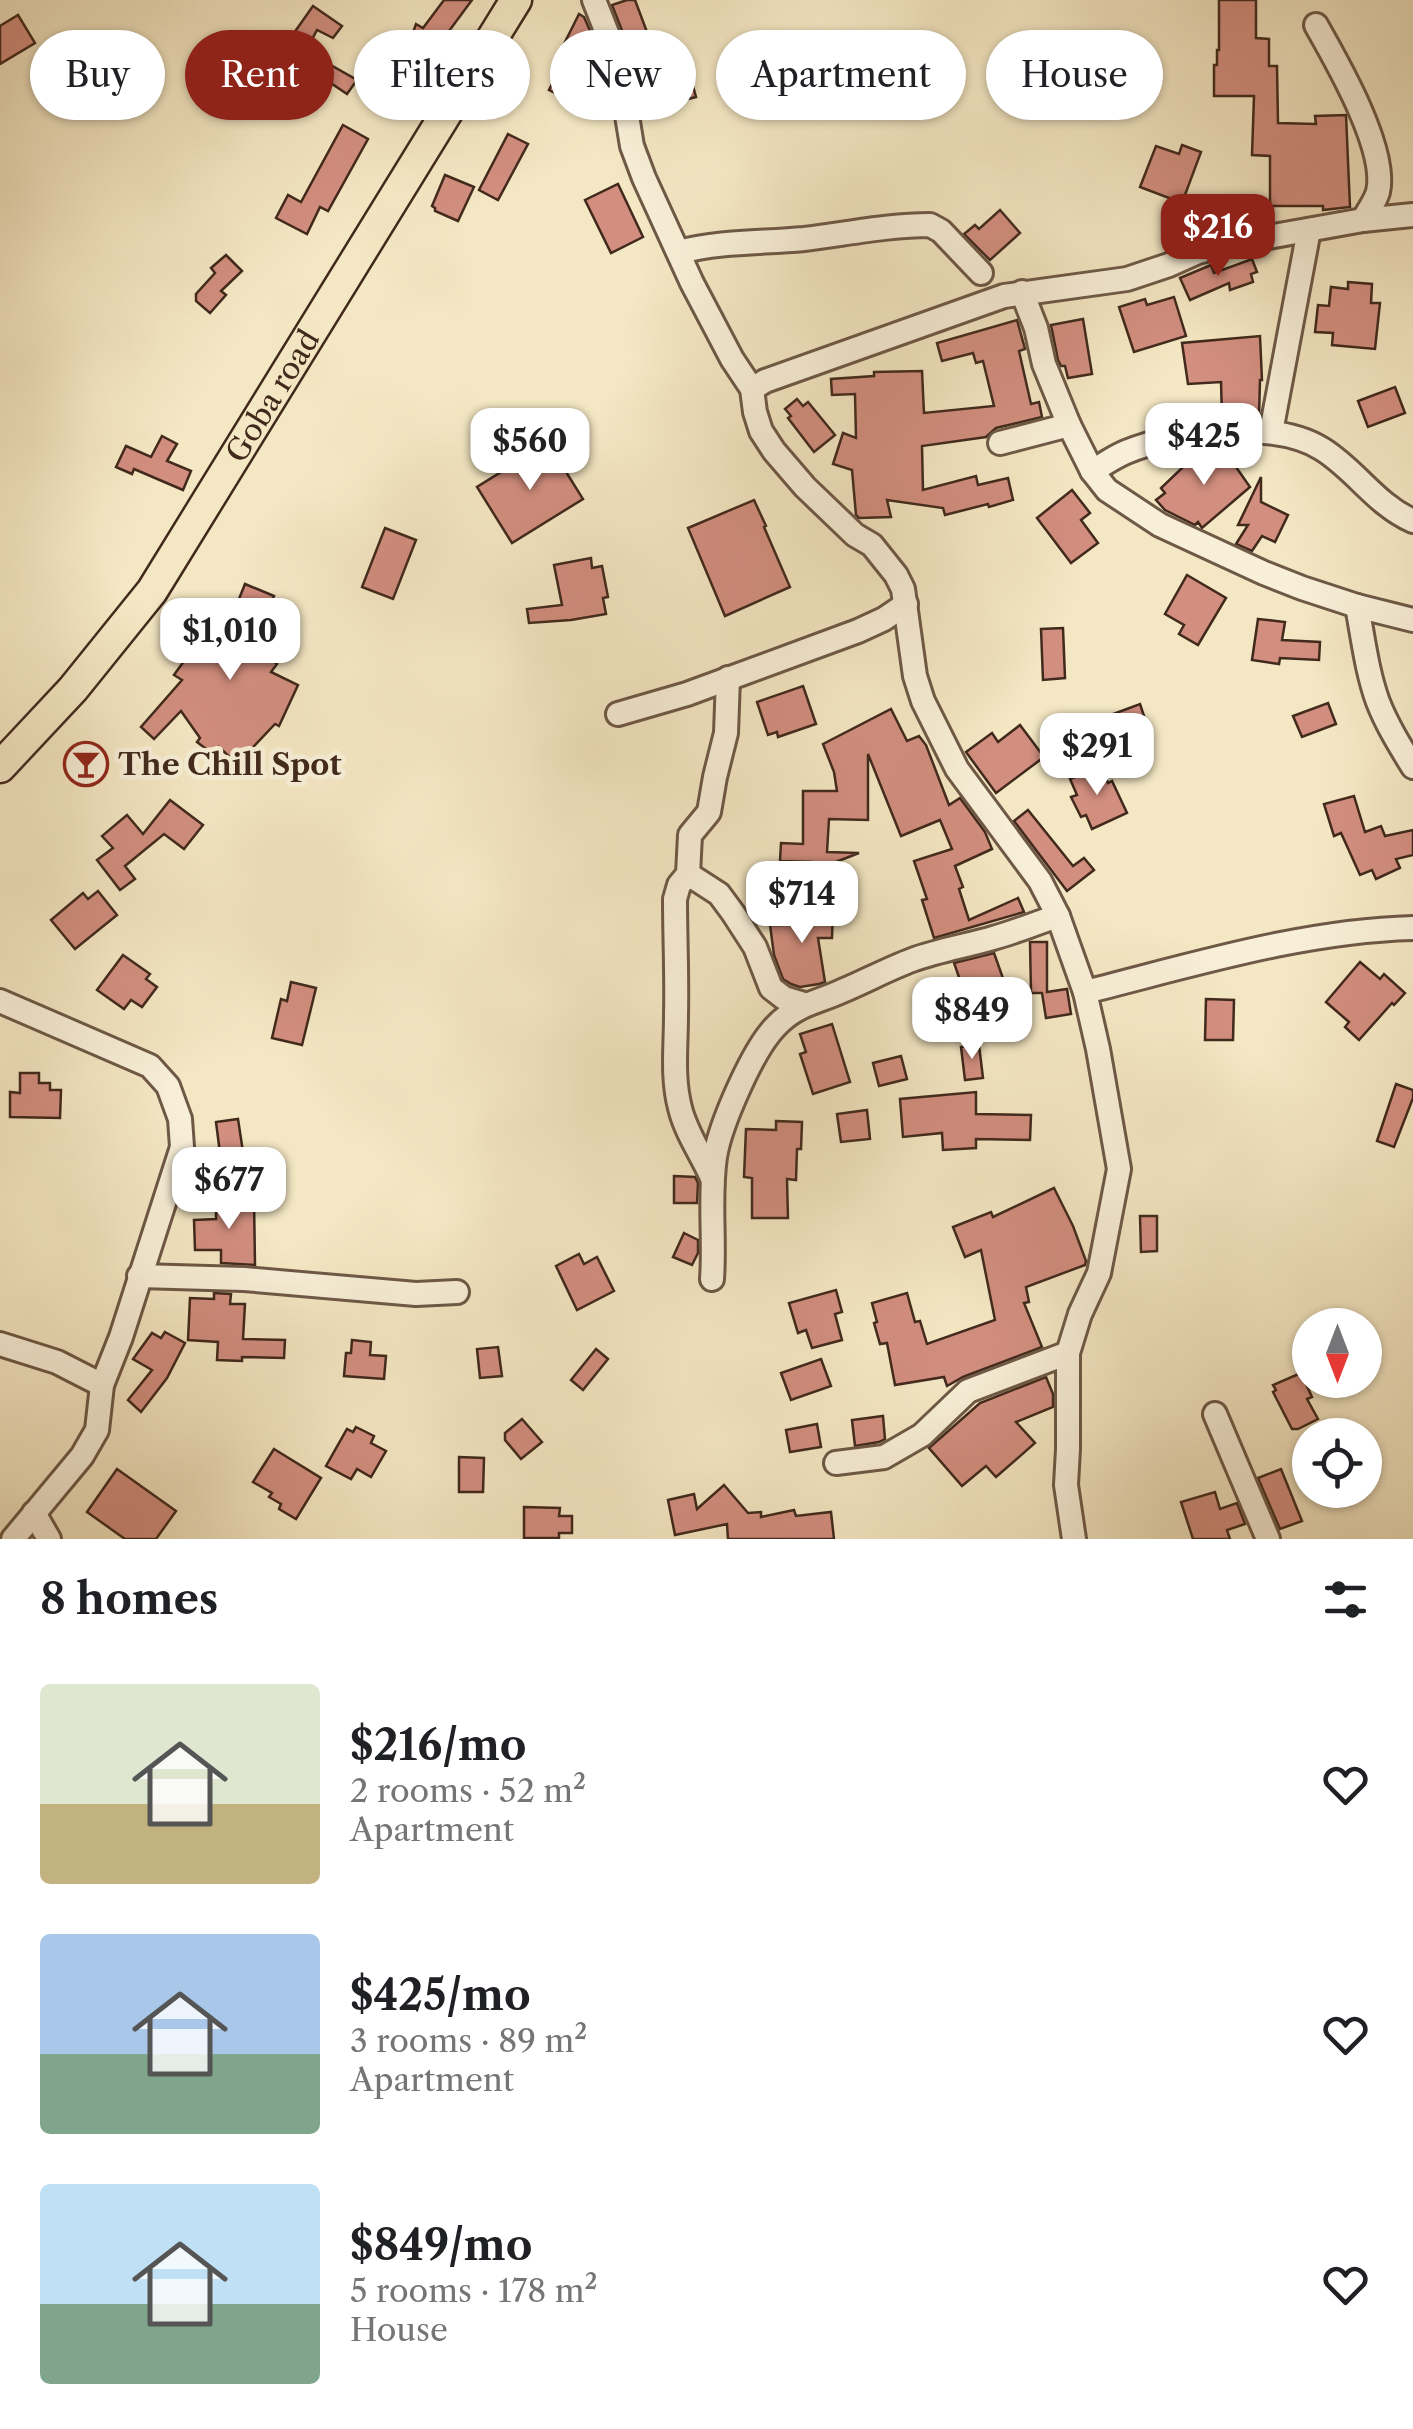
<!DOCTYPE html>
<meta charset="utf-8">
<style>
:root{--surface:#fff;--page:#f2f2f2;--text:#202124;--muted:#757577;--accent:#8f2418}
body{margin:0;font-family:"Libre Caslon Text",serif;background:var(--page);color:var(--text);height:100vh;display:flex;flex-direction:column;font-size:38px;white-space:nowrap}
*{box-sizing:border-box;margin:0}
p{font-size:32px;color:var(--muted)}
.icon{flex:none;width:55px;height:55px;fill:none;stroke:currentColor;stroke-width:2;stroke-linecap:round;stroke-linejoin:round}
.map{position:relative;height:1539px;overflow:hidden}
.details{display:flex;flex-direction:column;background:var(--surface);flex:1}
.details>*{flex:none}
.banner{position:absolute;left:30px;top:30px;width:1355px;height:90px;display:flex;gap:20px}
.needle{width:65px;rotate:180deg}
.tools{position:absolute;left:1292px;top:1308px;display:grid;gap:20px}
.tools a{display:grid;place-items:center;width:90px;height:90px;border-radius:50%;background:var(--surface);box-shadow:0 2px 8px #0004;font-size:50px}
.price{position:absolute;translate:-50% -85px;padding:0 22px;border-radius:20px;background:#fff;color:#222;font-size:32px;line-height:65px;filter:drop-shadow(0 2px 5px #0008)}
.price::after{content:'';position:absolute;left:50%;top:60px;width:30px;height:22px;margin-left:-15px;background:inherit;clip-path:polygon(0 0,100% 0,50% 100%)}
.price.current{background:var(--accent);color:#fff}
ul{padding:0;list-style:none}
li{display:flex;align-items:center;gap:30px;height:250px;padding:0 40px}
li span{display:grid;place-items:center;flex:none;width:280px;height:200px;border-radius:10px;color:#555}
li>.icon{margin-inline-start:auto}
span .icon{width:120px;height:120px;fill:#fffc;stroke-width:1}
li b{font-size:42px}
h2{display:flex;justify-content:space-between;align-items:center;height:120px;padding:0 40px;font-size:42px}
.pill{padding:0 35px;border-radius:45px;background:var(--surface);box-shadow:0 2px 8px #0004;font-size:35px;line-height:90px}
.pill.current{background:var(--accent);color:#fff}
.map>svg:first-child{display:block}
</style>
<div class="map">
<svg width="1413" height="1539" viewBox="0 0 1413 1539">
<rect width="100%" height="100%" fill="#f4e7c3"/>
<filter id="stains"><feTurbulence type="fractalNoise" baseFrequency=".002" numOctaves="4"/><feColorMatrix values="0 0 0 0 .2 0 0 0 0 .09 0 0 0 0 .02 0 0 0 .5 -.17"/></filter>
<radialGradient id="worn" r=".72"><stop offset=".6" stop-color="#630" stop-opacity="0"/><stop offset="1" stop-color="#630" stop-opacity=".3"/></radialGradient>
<g fill="#d28e7f" stroke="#41291c" stroke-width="2.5">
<polygon points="444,0 472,0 432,54 440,58 432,73 404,58 416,24 423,28"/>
<polygon points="627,0 635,0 665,80 665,57 684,52 696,97 672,103 669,90 644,96 634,55 632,56 612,5"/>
<polygon points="1219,0 1256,0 1256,38 1269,39 1269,66 1277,66 1278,123 1316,124 1315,116 1346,115 1350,207 1323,210 1323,206 1270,206 1270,156 1252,155 1254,96 1214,96 1214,65 1217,65 1217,50 1219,50"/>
<polygon points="313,6 342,26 333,38 317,30 306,51 357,80 347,94 282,50"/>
<polygon points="579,14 584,17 591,33 580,55 563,46"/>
<polygon points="18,15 35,43 0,64 0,26"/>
<polygon points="568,53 594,66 575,103 549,90"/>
<polygon points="343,125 368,139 328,211 320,207 307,234 276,218 288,195 301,202"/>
<polygon points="508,134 528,144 498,200 479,190"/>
<polygon points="1182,145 1201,152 1182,203 1140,187 1156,146 1179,154"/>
<polygon points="445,175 474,187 458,221 435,211 435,208 432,206"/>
<polygon points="618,184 643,237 611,253 585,200"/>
<polygon points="1000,210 1020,233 990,260 964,234 975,225 979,229"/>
<polygon points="226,255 242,271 221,291 226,295 210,313 196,301 196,294 215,273 211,268"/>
<polygon points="1252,259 1257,272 1251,274 1253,282 1230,290 1229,283 1190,300 1180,278 1211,265 1214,273"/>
<polygon points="1348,282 1372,284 1371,303 1380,303 1375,349 1332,345 1333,333 1315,332 1318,305 1329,306 1331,287 1348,289"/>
<polygon points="1174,297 1186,336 1134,352 1119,307 1145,299 1147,305"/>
<polygon points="1083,319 1092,374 1068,378 1065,366 1061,366 1058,360 1051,325"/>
<polygon points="1017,320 1025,349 1019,351 1031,404 1039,402 1042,417 996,428 986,437 922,446 923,490 976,476 978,485 1008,478 1013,500 989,507 988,504 945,515 943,508 887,500 891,517 859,518 856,515 852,470 833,464 843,433 856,438 855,394 832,395 831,379 874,376 874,372 922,371 924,413 994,406 983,361 976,363 973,353 942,361 937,343"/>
<polygon points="1260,336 1262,380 1260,380 1259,416 1222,417 1221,382 1188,384 1182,343"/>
<polygon points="1395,387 1405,413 1368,427 1358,401"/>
<polygon points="797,399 803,406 808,402 835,435 814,452 788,418 791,416 785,409"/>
<polygon points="162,436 177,444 167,461 191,471 183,490 134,469 132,474 116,467 126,446 151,457"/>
<polygon points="548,443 583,499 512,543 477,487"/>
<polygon points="1222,447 1250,487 1202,528 1198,522 1195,525 1165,510 1156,500 1165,493 1161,488 1182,468 1212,448"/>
<polygon points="1261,477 1261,502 1288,515 1275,542 1262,536 1252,551 1236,544 1248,525 1238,525"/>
<polygon points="1072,490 1090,513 1081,520 1098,543 1071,563 1037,518"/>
<polygon points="754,500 766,526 764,527 790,587 725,616 688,528"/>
<polygon points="385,528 416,540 393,599 362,587"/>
<polygon points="591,558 592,568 602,566 608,597 603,598 606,614 571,620 529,623 527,609 562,605 554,565"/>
<polygon points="1187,575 1226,598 1198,645 1179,634 1184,625 1165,614"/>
<polygon points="245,584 274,596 260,629 283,645 272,660 277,664 271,672 298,685 279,726 275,724 237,764 219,747 214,755 197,742 200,738 181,711 154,739 141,727 182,680 174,675 210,625 222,634 234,603 237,604"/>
<polygon points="1258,619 1285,622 1282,640 1320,642 1319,660 1280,658 1279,664 1252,660"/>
<polygon points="1063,628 1065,678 1043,680 1041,629"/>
<polygon points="803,686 816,724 778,737 777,732 768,735 757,702"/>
<polygon points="1328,703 1336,724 1302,737 1293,716"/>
<polygon points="1140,704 1145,719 1103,734 1097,720"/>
<polygon points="891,709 907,741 919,736 926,745 949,805 960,798 985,832 992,849 955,866 963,887 959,889 969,920 1018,898 1024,912 934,938 922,900 927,899 914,861 952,849 940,820 901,836 868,754 868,820 829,819 827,852 859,853 828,865 832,874 812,873 812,862 780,861 781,843 803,844 803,791 837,791 834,772 823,744"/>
<polygon points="1020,725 1044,757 996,793 966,752 992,733 998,742"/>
<polygon points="1100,766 1108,783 1112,781 1127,813 1092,829 1086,815 1081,817 1071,797 1077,795 1070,779"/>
<polygon points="1354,796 1365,832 1381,826 1385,836 1413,830 1413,855 1396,859 1400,868 1376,879 1372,870 1360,875 1341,833 1334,836 1324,804"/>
<polygon points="170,800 203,825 184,849 164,834 125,866 135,879 120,890 97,860 113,848 102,836 127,815 143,834"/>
<polygon points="1028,810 1073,866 1084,858 1094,870 1067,891 1014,821"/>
<polygon points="98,891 117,915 75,949 51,920 83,893 88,899"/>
<polygon points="795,909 833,909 832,938 818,938 825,982 819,984 800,987 791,984 783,979 774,955 770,925 795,925"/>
<polygon points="1030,942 1047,942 1047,992 1067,989 1071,1014 1046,1018 1042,993 1031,993"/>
<polygon points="994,953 1005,984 961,999 955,982 960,980 954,963"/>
<polygon points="123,955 150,974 146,979 157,987 142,1007 131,1000 124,1009 97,990"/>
<polygon points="1360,962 1380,979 1384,974 1405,993 1394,1005 1392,1003 1359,1040 1345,1027 1349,1022 1326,1002"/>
<polygon points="291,982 316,988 302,1045 272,1038 281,999 287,1001"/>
<polygon points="1206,999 1234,1000 1233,1040 1205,1040"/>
<polygon points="832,1024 850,1082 813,1094 800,1054 806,1052 800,1034"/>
<polygon points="979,1045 983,1078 965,1080 961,1047"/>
<polygon points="901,1056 907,1079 879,1086 873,1063"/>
<polygon points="20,1073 39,1073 39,1083 50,1083 50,1090 61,1090 60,1118 10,1117 10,1092 20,1093"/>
<polygon points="1396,1084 1413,1090 1413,1098 1394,1147 1377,1141"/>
<polygon points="976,1092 976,1114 1031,1115 1030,1140 976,1139 976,1148 943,1150 942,1133 903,1137 900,1099"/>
<polygon points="867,1110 870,1139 841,1142 837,1114"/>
<polygon points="238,1119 245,1165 222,1169 216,1122"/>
<polygon points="776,1121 802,1122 801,1149 797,1149 796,1180 787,1179 788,1218 752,1218 752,1178 744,1177 746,1129 776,1130"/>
<polygon points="674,1176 695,1177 698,1183 697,1203 674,1203"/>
<polygon points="1054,1188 1073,1226 1086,1261 1085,1265 1026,1287 1029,1302 1024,1303 1042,1347 963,1377 947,1386 944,1377 895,1385 887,1343 880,1344 874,1323 877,1322 872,1303 907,1293 915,1322 920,1321 927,1344 995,1320 981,1250 965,1257 953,1227 991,1212 993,1217"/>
<polygon points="254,1200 255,1265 221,1263 221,1250 195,1250 194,1220 216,1219 216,1201"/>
<polygon points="1140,1216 1157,1216 1157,1251 1141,1252"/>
<polygon points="684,1233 698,1240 698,1253 692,1265 673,1257"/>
<polygon points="579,1254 584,1264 597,1257 614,1291 577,1310 556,1266"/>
<polygon points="836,1290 842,1312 835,1314 842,1340 812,1348 806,1330 798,1333 789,1303"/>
<polygon points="214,1293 231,1294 230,1304 245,1304 243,1339 285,1340 284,1358 242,1357 242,1361 217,1360 218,1342 188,1340 190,1298 214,1299"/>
<polygon points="165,1332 185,1343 167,1378 141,1412 128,1400 152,1370 133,1359 152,1333 161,1338"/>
<polygon points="352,1340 371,1342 370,1355 386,1356 384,1379 344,1376 346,1353 351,1353"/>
<polygon points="498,1347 502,1376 480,1378 477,1349"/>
<polygon points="596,1349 608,1359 583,1390 571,1380"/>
<polygon points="821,1359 831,1386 791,1400 781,1373"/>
<polygon points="1301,1373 1312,1397 1307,1399 1318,1419 1298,1429 1292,1429 1273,1392 1276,1390 1273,1385"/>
<polygon points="1046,1377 1053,1394 1053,1407 1016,1422 1035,1443 996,1477 986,1466 962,1486 929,1448 980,1403"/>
<polygon points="883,1416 885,1439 879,1442 855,1446 852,1420"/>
<polygon points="522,1419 542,1442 521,1459 505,1440 505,1433"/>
<polygon points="817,1424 821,1447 790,1452 786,1430"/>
<polygon points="356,1427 374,1436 371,1443 386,1451 371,1477 357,1469 351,1479 326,1466 347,1429 353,1432"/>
<polygon points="274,1449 321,1478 296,1519 279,1509 281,1504 269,1497 272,1493 253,1482"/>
<polygon points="459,1457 484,1458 483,1492 459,1492"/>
<polygon points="117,1469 176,1511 156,1539 125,1539 87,1512"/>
<polygon points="1281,1469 1302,1521 1280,1529 1258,1478"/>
<polygon points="724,1485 748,1513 761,1512 761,1517 794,1510 796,1516 831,1512 834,1539 728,1539 727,1524 675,1535 668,1500 694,1494 697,1509"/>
<polygon points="1215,1492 1220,1509 1237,1503 1245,1524 1227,1530 1230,1539 1193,1539 1181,1502"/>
<polygon points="524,1507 560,1508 559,1516 572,1516 572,1533 559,1533 559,1538 524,1538"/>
</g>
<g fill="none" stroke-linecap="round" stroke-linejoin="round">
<defs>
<g id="minor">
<polyline points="594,0 618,61 632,146 644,178 692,283 732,359 752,389 755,412 761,431 774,451 805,487 855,535 872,545 896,575 903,589 915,676 923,701 957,769 1040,881 1058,916 1085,992 1098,1049 1119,1169 1099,1273 1080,1314 1068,1353 1068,1449 1066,1485 1074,1539"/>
<path d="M1316 25C1337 62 1388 150 1378 192 1375 202 1368 211 1363 220"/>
<path d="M679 252C721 241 762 243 804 239 846 234 888 225 930 225L941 231 981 273"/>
<polyline points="1022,292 1036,328 1044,364 1069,425 1092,471 1107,490 1160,525 1264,573 1302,588 1357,606 1413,620"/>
<polyline points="752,389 765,381 1004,296 1127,279 1169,265 1198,252 1229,244 1363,220 1413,215"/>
<polyline points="1271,432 1309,230"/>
<polyline points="1000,443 1069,425"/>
<path d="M1092 471C1103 465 1114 457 1126 452 1176 431 1275 419 1322 449 1356 470 1375 504 1413 521"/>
<path d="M1357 606C1363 638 1367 672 1378 702 1387 725 1400 746 1413 767"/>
<polyline points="618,714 687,694 858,631 884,619 906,604"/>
<polyline points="688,874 719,894 733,913 755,947 771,988 784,998 804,1004"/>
<path d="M1085 992C1193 965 1302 931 1413 928"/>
<polyline points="0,1001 150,1066 168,1086 180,1119 182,1147 121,1337 102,1385 97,1430 82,1456 13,1539"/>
<path d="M712 1178C702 1155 686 1133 680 1108 672 1077 676 1047 676 1015 677 977 675 938 675 899L679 885 688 874 690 835 709 812 715 777 726 733 728 678"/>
<polyline points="139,1276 244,1279 416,1294 457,1292"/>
<path d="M712 1279C715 1238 709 1197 715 1157 720 1125 753 1049 776 1026 797 1004 816 1003 842 991 866 981 888 969 912 960 939 950 966 946 993 938 1015 932 1036 923 1058 916"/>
<polyline points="0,1344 57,1362 102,1385"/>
<polyline points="1215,1414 1268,1539"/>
<polyline points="836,1463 884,1457 922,1435 968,1391 1068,1353"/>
<polyline points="34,1513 49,1539"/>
</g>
<g id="major">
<path id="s1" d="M0 767 73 689 152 591 516 0"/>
</g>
</defs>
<use href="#minor" stroke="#6e5846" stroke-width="28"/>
<use href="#major" stroke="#41291c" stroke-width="35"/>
<use href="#minor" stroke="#f8efd8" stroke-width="22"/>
<use href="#major" stroke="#f4e7c3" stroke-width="30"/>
</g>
<defs>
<symbol id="bar-ring" viewBox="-11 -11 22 22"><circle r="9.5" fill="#f8efd8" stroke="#8f2418" stroke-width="1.5"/><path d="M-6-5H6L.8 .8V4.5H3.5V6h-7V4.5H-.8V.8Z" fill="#8f2418"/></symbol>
</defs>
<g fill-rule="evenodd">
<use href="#bar-ring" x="61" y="739" width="50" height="50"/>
</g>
<g text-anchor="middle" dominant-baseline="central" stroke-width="9" stroke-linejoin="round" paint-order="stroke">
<g font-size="30" fill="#41291c" stroke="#f8efd8">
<text stroke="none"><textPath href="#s1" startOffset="462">Goba road</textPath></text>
</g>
<g font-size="30" font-weight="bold" fill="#41291c" stroke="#f8efd8" text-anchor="start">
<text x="118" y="764">The Chill Spot</text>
</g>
</g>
<rect width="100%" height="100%" filter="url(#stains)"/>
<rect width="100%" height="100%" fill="url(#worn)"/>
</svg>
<div class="tools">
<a><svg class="needle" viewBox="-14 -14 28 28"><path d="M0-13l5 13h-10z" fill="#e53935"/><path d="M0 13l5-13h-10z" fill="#757577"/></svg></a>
<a><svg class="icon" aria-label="locate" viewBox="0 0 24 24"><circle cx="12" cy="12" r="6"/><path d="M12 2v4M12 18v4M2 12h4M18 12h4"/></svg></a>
</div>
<b class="price current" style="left:1218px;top:279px">$216</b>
<b class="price" style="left:1204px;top:488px">$425</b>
<b class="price" style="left:530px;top:493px">$560</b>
<b class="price" style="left:230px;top:683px">$1,010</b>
<b class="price" style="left:1097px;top:798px">$291</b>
<b class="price" style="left:802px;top:946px">$714</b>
<b class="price" style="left:972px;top:1062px">$849</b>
<b class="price" style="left:229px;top:1232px">$677</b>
<div class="banner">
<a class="pill">Buy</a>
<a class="pill current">Rent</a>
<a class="pill">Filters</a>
<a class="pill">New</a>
<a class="pill">Apartment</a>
<a class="pill">House</a>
</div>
</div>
<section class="details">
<h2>8 homes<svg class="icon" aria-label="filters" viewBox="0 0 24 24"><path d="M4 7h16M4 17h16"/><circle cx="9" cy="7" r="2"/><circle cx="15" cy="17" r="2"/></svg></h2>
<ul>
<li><span style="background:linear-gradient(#dfe7d0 60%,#c2b280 0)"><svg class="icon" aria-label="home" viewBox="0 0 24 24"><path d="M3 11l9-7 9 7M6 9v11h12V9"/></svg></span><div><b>$216/mo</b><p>2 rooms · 52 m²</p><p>Apartment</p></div><svg class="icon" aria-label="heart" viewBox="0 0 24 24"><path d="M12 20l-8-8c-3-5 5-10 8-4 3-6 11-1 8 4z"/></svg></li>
<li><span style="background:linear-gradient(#a9c7e8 60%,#7fa58c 0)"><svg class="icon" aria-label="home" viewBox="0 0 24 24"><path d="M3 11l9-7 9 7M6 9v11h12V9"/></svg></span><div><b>$425/mo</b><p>3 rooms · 89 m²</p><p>Apartment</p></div><svg class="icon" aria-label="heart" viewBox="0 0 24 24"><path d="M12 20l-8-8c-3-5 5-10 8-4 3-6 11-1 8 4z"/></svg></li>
<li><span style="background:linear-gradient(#bfe0f5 60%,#7fa58c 0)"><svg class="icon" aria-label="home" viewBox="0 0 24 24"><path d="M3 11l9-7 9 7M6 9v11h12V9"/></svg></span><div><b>$849/mo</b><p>5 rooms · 178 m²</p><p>House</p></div><svg class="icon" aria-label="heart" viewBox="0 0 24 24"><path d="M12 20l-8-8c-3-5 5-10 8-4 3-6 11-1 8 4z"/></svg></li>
</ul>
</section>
